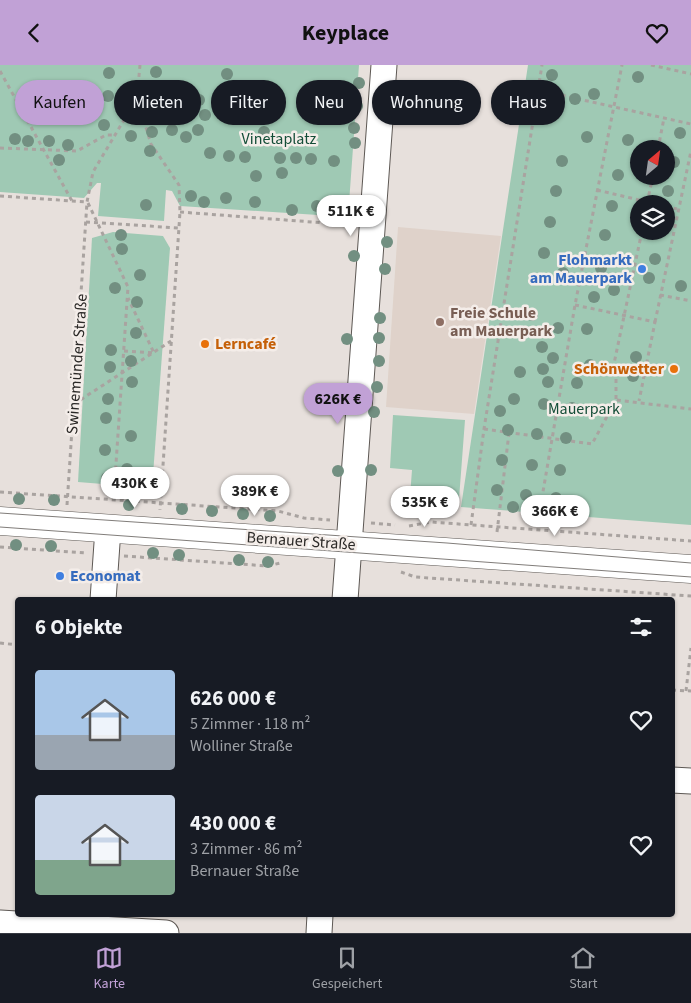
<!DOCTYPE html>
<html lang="de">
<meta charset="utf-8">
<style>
:root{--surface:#171b24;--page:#20242c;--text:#f1f3f6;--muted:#9ea1a6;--line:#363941;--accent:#c1a1d6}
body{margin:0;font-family:"Source Sans 3",sans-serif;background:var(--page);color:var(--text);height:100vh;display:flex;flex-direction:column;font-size:19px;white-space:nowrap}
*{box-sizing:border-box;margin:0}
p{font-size:16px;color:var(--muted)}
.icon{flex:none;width:28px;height:28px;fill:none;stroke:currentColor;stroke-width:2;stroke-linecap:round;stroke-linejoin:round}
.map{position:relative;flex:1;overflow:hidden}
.details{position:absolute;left:15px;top:532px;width:660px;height:320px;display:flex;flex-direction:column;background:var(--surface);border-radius:5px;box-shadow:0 1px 4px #0004}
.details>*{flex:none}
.top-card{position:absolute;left:15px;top:15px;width:661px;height:45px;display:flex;gap:10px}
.needle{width:32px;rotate:29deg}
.tools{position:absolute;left:630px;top:75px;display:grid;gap:10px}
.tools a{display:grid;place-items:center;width:45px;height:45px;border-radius:50%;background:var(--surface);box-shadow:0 1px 4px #0004;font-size:25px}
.price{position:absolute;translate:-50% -42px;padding:0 11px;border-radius:18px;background:#fff;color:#222;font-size:16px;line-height:32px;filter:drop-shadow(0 1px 2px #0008)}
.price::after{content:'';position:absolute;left:50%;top:30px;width:15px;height:11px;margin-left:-8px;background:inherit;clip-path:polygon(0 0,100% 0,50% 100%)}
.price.active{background:var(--accent);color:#111}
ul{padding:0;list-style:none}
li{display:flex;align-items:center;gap:15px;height:125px;padding:0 20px}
li span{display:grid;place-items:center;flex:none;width:140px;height:100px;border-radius:5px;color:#555}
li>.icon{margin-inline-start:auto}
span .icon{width:60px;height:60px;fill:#fffc;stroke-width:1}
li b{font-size:21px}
h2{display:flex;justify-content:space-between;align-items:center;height:60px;padding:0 20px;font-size:21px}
.chip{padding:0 18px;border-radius:22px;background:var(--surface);box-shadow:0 1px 4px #0004;font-size:18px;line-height:45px}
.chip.active{background:var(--accent);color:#111}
header{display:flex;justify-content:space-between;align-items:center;height:65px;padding:0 20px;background:var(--accent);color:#111;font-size:22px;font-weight:700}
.menu{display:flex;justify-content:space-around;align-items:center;height:70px;border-top:1px solid var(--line);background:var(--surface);font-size:14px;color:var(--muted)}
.menu a{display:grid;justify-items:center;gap:2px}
.menu .active{color:var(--accent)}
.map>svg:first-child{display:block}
</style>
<header><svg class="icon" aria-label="back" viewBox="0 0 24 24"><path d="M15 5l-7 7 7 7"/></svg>Keyplace<svg class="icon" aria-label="heart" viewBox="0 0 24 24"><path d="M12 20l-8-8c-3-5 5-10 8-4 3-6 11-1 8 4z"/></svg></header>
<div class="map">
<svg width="691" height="868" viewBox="0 0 691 868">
<rect width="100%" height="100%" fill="#e7e0dc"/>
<polygon fill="#dfd2ca" points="398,162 501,171 474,349 386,342"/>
<g fill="#9fc9b4" fill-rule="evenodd">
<polygon points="0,0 359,0 348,152 180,141 172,126 166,125 164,156 98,151 101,118 97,118 84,133 0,127"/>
<path d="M528 0H691V460L461 442ZM639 84H666V111H639ZM639 139H666V166H639Z"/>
<polygon points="113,167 163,171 170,183 152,423 78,417 92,173"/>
<polygon points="393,350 465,355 459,434 410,431 412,405 390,403"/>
</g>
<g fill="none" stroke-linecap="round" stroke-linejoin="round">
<defs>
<g id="minor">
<polyline points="103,535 108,464"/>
<polyline points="345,535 384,0"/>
<polyline points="672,715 691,716"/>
<polyline points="0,858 166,868"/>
<polyline points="319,868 320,850"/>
</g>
<polyline id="major" points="0,456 691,504"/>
</defs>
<use href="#minor" stroke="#5d5854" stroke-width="27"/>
<use href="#major" stroke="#5d5854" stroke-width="29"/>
<g stroke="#a9a3a0" stroke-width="3" stroke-dasharray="4 4" stroke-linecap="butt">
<polyline points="140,0 137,33 151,79 179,120 180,147 160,445"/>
<polyline points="651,0 691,9"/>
<polyline points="0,6 72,136"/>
<polyline points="538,25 691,59"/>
<polyline points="143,53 167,54"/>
<polyline points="0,83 77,86 106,70 114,70"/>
<polyline points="658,84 664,53"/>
<polyline points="597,125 656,139"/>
<polyline points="0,131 87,137"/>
<polyline points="88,138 128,222 114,428"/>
<polyline points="647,138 653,111"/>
<polyline points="666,141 677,144"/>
<polyline points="180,147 352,160"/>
<polyline points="86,157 179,163"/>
<polyline points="660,230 691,236"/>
<polyline points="575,240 655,257 639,336"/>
<polyline points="655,257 691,86"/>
<polyline points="124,286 154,288 128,233"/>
<polyline points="616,334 616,314 612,308 642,166"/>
<polyline points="74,339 171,276"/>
<polyline points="484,364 592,379 616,335 691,344"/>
<polyline points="0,427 278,446 304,453 330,455"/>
<polyline points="67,440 87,137 93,107 137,33"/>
<polyline points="539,450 575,240 622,0"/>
<polyline points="371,458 395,460"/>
<polyline points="471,460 484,364 542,0"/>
<polyline points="409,461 431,457 691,476"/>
<polyline points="497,467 509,368"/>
<polyline points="0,482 86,488"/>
<polyline points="124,491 268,501 280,498"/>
<polyline points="401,507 415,512 691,531"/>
<polyline points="0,578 18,580"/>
<polyline points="672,625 691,626"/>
<polyline points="686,626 691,583"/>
</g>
<use href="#minor" stroke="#fff" stroke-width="25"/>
<use href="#major" stroke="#fff" stroke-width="28"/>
<g stroke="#817d7a" stroke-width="1">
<polyline points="0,448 447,478 691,498"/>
<polyline points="0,462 691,512"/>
</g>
</g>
<g fill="#728f81">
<circle cx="156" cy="7" r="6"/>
<circle cx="109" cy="8" r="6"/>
<circle cx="227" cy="9" r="6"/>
<circle cx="552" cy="10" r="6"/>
<circle cx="638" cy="12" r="6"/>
<circle cx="359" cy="18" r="6"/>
<circle cx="546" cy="28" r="6"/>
<circle cx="594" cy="29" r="6"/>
<circle cx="108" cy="31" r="6"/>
<circle cx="575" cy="34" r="6"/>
<circle cx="199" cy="35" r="6"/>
<circle cx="177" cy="39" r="6"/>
<circle cx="357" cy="41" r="6"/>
<circle cx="205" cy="50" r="6"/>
<circle cx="224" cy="51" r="6"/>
<circle cx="104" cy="60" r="6"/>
<circle cx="354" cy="63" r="6"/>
<circle cx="172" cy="65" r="6"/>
<circle cx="198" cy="65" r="6"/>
<circle cx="152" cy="67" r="6"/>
<circle cx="264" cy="67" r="6"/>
<circle cx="680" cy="68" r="6"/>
<circle cx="131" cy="71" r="6"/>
<circle cx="186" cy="72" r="6"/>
<circle cx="587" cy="72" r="6"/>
<circle cx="15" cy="74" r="6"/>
<circle cx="628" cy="75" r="6"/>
<circle cx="28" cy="76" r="6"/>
<circle cx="49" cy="76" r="6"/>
<circle cx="355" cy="78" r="6"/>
<circle cx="68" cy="80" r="6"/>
<circle cx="150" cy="86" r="6"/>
<circle cx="210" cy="88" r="6"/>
<circle cx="229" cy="91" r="6"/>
<circle cx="245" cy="92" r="6"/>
<circle cx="280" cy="93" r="6"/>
<circle cx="296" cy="93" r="6"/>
<circle cx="311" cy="94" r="6"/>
<circle cx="59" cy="95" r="6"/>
<circle cx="334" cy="96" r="6"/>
<circle cx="562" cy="96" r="6"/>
<circle cx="674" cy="97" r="6"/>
<circle cx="282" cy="108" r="6"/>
<circle cx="618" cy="110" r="6"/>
<circle cx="256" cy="111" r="6"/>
<circle cx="556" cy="126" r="6"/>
<circle cx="668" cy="126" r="6"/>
<circle cx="191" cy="131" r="6"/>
<circle cx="226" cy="133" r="6"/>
<circle cx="204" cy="137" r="6"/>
<circle cx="255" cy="137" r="6"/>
<circle cx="146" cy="140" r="6"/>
<circle cx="317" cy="141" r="6"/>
<circle cx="612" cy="141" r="6"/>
<circle cx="292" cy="145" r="6"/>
<circle cx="342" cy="147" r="6"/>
<circle cx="550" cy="157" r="6"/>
<circle cx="121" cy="170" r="6"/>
<circle cx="605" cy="170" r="6"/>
<circle cx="387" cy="177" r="6"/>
<circle cx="122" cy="184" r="6"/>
<circle cx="544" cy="188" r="6"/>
<circle cx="354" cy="191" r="6"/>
<circle cx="655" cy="194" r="6"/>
<circle cx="601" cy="203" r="6"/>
<circle cx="385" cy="204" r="6"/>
<circle cx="563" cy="208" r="6"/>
<circle cx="140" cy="210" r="6"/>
<circle cx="649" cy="213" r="6"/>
<circle cx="681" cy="221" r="6"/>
<circle cx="115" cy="223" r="6"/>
<circle cx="614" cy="225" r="6"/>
<circle cx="594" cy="232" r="6"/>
<circle cx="137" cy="237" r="6"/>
<circle cx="532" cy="250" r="6"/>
<circle cx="380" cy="253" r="6"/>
<circle cx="558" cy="263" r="6"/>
<circle cx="587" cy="264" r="6"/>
<circle cx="136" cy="268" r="6"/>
<circle cx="379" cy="273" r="6"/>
<circle cx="347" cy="274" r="6"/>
<circle cx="542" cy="282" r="6"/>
<circle cx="111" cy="285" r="6"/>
<circle cx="636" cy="292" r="6"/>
<circle cx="553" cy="293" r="6"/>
<circle cx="131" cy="296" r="6"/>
<circle cx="379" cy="296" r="6"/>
<circle cx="590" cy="300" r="6"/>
<circle cx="110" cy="302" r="6"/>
<circle cx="543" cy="304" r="6"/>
<circle cx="520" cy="307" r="6"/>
<circle cx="633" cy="311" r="6"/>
<circle cx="132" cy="317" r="6"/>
<circle cx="548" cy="317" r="6"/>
<circle cx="577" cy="318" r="6"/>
<circle cx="377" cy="322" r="6"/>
<circle cx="343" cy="325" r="6"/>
<circle cx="108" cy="334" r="6"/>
<circle cx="514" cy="334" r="6"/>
<circle cx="544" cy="339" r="6"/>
<circle cx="572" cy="343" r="6"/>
<circle cx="500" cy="346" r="6"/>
<circle cx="374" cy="347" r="6"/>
<circle cx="106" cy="353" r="6"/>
<circle cx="508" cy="365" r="6"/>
<circle cx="537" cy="369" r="6"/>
<circle cx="131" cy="371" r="6"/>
<circle cx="566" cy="373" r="6"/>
<circle cx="105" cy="385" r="6"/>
<circle cx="502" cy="395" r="6"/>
<circle cx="532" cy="400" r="6"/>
<circle cx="127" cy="404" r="6"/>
<circle cx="371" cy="405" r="6"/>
<circle cx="560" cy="405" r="6"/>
<circle cx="338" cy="406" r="6"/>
<circle cx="107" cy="413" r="6"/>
<circle cx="497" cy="425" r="6"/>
<circle cx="526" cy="430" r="6"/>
<circle cx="556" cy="433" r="6"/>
<circle cx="19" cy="434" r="6"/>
<circle cx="54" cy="435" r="6"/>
<circle cx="129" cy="440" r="6"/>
<circle cx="513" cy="442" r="6"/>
<circle cx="182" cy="444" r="6"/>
<circle cx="212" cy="446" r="6"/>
<circle cx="243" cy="449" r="6"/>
<circle cx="270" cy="451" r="6"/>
<circle cx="16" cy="480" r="6"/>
<circle cx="51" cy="481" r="6"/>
<circle cx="153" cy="488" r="6"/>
<circle cx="179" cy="490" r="6"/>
<circle cx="239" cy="495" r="6"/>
<circle cx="268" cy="497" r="6"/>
</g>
<g fill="#3f7fe0" stroke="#f4ede9" stroke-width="2">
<circle cx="642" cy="204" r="5"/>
<circle cx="60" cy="511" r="5"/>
</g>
<circle fill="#8d6e63" stroke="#f4ede9" stroke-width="2" cx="440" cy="257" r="5"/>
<g fill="#e8710a" stroke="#f4ede9" stroke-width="2">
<circle cx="205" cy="279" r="5"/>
<circle cx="674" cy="304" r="5"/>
</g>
<g text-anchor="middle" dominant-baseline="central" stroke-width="5" stroke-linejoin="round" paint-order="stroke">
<g font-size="16" fill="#134d37" stroke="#f4ede9">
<text x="279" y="74">Vinetaplatz</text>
<text x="584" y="344">Mauerpark</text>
</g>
<g font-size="16" font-weight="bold" fill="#366cbe" stroke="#f4ede9" text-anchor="end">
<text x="632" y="195">Flohmarkt<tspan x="632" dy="18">am Mauerpark</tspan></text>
<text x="70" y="511" text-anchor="start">Economat</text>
</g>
<g font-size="16" font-weight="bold" fill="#785e54" stroke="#f4ede9" text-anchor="start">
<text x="450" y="248">Freie Schule<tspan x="450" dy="18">am Mauerpark</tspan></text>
</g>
<g font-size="16" font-weight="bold" fill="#c56008" stroke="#f4ede9" text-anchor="start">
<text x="215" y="279">Lerncafé</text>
<text x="664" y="304" text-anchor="end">Schönwetter</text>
</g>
<g font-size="16" fill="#2b2927" stroke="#f4ede9">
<text transform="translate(77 299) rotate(-86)">Swinemünder Straße</text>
<text transform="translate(301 476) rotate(4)">Bernauer Straße</text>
</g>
</g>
</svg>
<div class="tools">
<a><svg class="needle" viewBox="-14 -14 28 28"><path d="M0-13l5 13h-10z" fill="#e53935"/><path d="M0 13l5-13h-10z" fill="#9ea1a6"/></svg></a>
<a><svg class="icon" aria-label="layers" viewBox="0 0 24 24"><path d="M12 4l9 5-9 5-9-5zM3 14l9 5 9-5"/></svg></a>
</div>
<b class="price" style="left:351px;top:172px">511K €</b>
<b class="price active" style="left:338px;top:360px">626K €</b>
<b class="price" style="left:135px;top:444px">430K €</b>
<b class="price" style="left:255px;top:452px">389K €</b>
<b class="price" style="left:425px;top:463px">535K €</b>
<b class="price" style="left:555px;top:472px">366K €</b>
<div class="top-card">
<a class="chip active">Kaufen</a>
<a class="chip">Mieten</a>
<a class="chip">Filter</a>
<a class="chip">Neu</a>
<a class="chip">Wohnung</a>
<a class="chip">Haus</a>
</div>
<section class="details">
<h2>6 Objekte<svg class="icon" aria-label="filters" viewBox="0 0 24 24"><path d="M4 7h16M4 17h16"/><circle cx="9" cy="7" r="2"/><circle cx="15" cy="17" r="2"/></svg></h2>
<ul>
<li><span style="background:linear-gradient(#a9c7e8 65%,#9aa5b1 0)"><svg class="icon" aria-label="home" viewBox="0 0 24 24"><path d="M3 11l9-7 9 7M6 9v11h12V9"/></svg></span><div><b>626 000 €</b><p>5 Zimmer · 118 m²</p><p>Wolliner Straße</p></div><svg class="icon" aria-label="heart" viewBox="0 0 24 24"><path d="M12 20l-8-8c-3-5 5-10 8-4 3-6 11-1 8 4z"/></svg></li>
<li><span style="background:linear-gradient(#c9d6e8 65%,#7fa58c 0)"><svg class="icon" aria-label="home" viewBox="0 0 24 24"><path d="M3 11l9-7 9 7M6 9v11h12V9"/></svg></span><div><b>430 000 €</b><p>3 Zimmer · 86 m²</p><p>Bernauer Straße</p></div><svg class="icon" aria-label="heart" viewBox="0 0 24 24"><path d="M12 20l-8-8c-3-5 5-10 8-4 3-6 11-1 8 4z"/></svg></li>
</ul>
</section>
</div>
<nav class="menu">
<a class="active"><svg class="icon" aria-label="map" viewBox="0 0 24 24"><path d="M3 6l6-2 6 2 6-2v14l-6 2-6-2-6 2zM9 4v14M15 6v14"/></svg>Karte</a>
<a><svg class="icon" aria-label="saved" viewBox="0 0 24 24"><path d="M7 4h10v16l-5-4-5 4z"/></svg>Gespeichert</a>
<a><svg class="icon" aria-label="home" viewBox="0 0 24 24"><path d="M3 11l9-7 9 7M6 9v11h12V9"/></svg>Start</a>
</nav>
